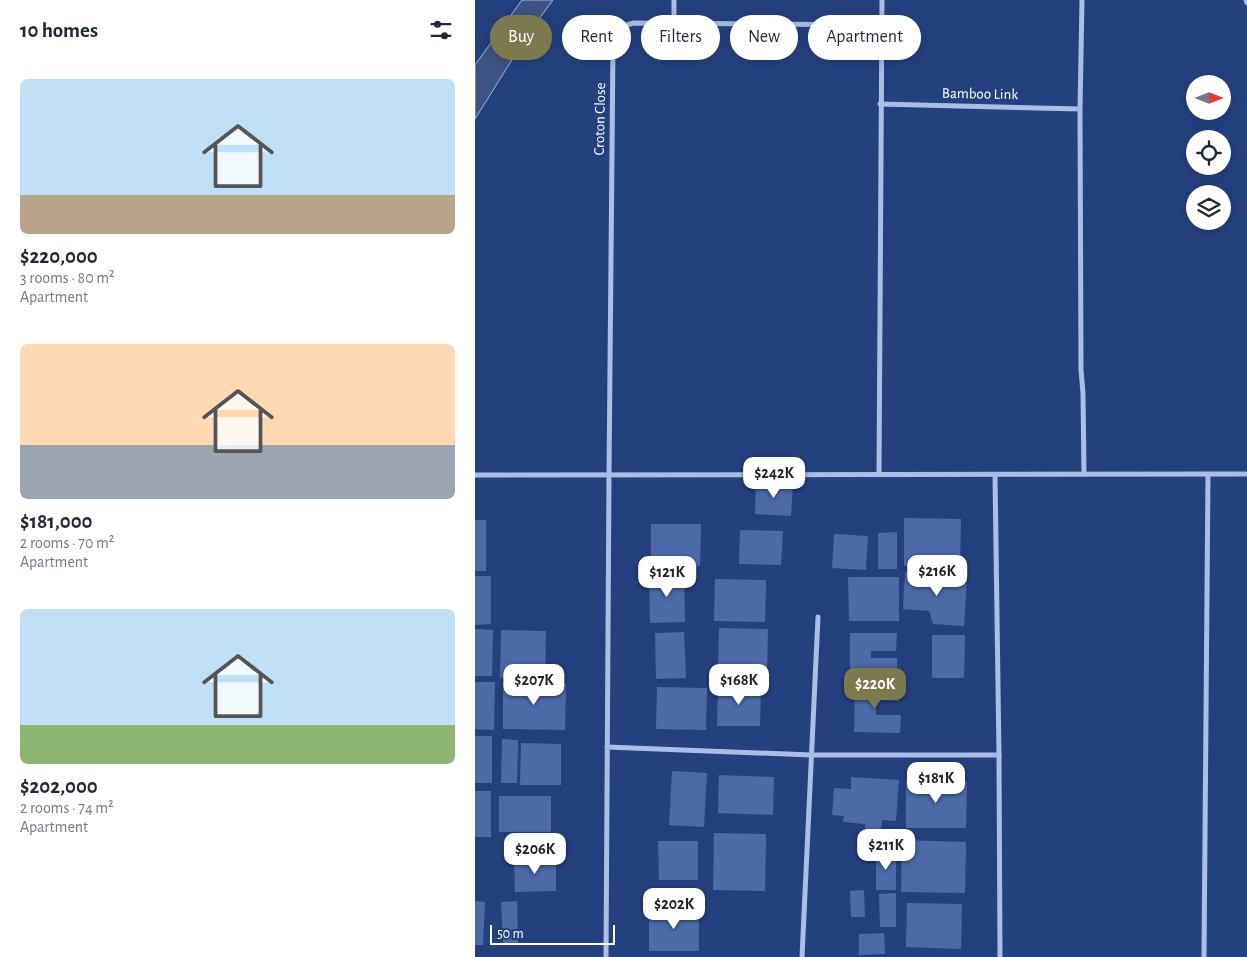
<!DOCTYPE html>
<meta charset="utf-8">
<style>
:root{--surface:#fff;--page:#f6f6f7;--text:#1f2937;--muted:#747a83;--accent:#7d794f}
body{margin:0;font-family:"Alegreya Sans",sans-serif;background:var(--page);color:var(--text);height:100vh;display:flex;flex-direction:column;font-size:19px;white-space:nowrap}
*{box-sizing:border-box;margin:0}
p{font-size:16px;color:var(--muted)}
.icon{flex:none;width:28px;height:28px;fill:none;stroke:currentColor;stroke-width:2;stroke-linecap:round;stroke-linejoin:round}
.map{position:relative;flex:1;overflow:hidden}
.panel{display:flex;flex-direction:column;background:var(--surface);width:475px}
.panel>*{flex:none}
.banner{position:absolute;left:15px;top:15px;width:475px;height:45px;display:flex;gap:10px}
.needle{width:32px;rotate:90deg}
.fabs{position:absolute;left:711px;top:75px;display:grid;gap:10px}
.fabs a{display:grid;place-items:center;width:45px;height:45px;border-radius:50%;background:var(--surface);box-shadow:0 2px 12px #0003;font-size:25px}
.scale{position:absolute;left:15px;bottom:12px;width:125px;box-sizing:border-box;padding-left:5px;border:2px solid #fff;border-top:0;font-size:14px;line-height:18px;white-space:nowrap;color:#fff;-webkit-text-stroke:4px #24407f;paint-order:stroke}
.price{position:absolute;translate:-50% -42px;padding:0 11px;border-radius:10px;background:#fff;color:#222;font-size:16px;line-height:32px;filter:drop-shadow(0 1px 2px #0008)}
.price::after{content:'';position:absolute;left:50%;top:30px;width:15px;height:11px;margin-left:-8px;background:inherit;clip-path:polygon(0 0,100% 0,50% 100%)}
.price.active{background:var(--accent);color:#fff}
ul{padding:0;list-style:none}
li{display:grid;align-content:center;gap:10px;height:265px;padding:0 20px}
li span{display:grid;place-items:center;height:155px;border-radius:8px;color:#555}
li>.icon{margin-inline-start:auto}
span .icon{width:90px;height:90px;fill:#fffc;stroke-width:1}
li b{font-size:21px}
h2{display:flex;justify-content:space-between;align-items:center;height:60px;padding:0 20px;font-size:21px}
.tag{padding:0 18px;border-radius:22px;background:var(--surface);box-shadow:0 2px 12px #0003;font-size:18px;line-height:45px}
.tag.active{background:var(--accent);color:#fff}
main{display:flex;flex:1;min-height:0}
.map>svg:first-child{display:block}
</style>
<main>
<section class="panel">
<h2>10 homes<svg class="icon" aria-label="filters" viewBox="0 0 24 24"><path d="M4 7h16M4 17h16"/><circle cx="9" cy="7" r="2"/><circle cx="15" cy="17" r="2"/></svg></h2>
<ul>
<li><span style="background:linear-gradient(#bfe0f5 75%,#b9a48a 0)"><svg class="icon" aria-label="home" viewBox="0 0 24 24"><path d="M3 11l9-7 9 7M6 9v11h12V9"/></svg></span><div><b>$220,000</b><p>3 rooms · 80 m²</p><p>Apartment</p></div></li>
<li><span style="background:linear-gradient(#ffd9b3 65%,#9aa5b1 0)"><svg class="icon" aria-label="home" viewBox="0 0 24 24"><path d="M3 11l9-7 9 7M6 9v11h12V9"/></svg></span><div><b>$181,000</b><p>2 rooms · 70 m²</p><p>Apartment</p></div></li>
<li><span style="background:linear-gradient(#bfe0f5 75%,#8fb573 0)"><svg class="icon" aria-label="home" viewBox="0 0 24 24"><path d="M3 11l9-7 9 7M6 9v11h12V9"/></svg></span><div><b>$202,000</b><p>2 rooms · 74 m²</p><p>Apartment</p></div></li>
</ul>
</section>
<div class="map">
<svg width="772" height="957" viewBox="0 0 772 957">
<rect width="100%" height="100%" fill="#24407f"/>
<polygon fill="#3e5381" stroke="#9eb7e7" points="47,0 78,0 55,31 0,119 0,65"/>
<g fill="#4c69a8">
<polygon points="281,483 318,484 316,516 280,514"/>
<polygon points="429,518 486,519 485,567 429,566"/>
<rect x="0" y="520" width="11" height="51"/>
<polygon points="176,524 226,524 225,566 176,565"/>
<polygon points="265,530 308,531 306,565 264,564"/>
<polygon points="422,532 422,569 403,569 403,533"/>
<polygon points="359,534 393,536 391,570 357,568"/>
<polygon points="430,572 492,576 489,626 458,624 454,611 428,609"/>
<polygon points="209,574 210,622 175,623 174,575"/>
<polygon points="0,576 16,576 16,624 0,625"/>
<polygon points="373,577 424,577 424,621 374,621"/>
<polygon points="240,579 291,580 290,622 239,621"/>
<polygon points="244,628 293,629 292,675 243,674"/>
<polygon points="0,629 18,630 17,676 0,676"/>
<polygon points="26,630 71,631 70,679 25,678"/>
<polygon points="209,632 211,678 181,679 180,633"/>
<polygon points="375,633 422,633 421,651 396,651 396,658 422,658 422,675 375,674"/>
<polygon points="457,635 490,635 489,678 457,678"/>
<polygon points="0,682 20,682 19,730 0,729"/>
<polygon points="28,683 91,684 90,730 28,729"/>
<polygon points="243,686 286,686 285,726 242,726"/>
<polygon points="380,686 424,688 424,701 401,700 401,715 426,715 425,733 379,732"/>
<polygon points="182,687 232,688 231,730 181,729"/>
<rect x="0" y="736" width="17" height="47"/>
<polygon points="27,739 43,740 42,783 26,783"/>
<polygon points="46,743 86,744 86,785 45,785"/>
<polygon points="197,771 232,773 229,827 194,825"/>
<polygon points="244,775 299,777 298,815 243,813"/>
<polygon points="376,777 424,780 421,821 407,820 406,831 390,830 390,824 368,822 369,816 357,815 359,788 376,789"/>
<polygon points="431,780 492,781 491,828 431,828"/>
<rect x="0" y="791" width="16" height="46"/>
<rect x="24" y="796" width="52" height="36"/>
<polygon points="239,833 291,834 290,891 238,890"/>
<polygon points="427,840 491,842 490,893 426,892"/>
<polygon points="183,841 223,841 223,880 184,880"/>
<rect x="401" y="851" width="20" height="39"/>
<polygon points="81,858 81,891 40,892 39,859"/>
<polygon points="389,890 390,917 376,917 375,891"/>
<polygon points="421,893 421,927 405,927 404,894"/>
<polygon points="0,901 10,902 8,945 0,945"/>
<polygon points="42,901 43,943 28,943 26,902"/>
<polygon points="432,903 487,904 486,949 431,947"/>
<rect x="174" y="908" width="50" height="43"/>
<polygon points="409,933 410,954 384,955 384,934"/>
</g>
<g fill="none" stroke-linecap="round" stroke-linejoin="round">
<g stroke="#a9bde6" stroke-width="5">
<polyline points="607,0 605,109 606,370 608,393 609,474"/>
<polyline points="771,0 772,3"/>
<polyline points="199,23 199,0"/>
<polyline points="405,104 605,109"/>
<polyline points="404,474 407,0"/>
<polyline points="0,475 772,474"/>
<polyline points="520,475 524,755 525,957"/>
<polyline points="132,747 336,755 524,755"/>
<polyline points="131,957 134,475 138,43 140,33 144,27 159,23 406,25"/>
<polyline points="327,957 343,617"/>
<polyline points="729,957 733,474"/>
</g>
</g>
<g text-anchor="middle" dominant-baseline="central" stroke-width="4" stroke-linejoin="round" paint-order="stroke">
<g font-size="15" fill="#fff" stroke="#24407f">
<text transform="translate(505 94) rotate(1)">Bamboo Link</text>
<text transform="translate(125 119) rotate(-89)">Croton Close</text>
</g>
</g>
</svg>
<div class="fabs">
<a><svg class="needle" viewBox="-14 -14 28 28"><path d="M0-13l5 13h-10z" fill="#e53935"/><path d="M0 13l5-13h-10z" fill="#747a83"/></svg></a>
<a><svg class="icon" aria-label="locate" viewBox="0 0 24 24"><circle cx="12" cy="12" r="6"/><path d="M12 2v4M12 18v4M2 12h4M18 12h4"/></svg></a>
<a><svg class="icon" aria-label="layers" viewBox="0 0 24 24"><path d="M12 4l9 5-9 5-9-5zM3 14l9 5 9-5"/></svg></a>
</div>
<div class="scale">50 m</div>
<b class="price" style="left:299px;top:499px">$242K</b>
<b class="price" style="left:462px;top:597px">$216K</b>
<b class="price" style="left:192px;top:598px">$121K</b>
<b class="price" style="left:59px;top:706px">$207K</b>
<b class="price" style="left:264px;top:706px">$168K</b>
<b class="price active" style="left:400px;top:710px">$220K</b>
<b class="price" style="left:461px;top:804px">$181K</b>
<b class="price" style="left:411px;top:871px">$211K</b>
<b class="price" style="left:60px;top:875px">$206K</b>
<b class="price" style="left:199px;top:930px">$202K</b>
<div class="banner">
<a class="tag active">Buy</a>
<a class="tag">Rent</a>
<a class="tag">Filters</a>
<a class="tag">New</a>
<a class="tag">Apartment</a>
</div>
</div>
</main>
